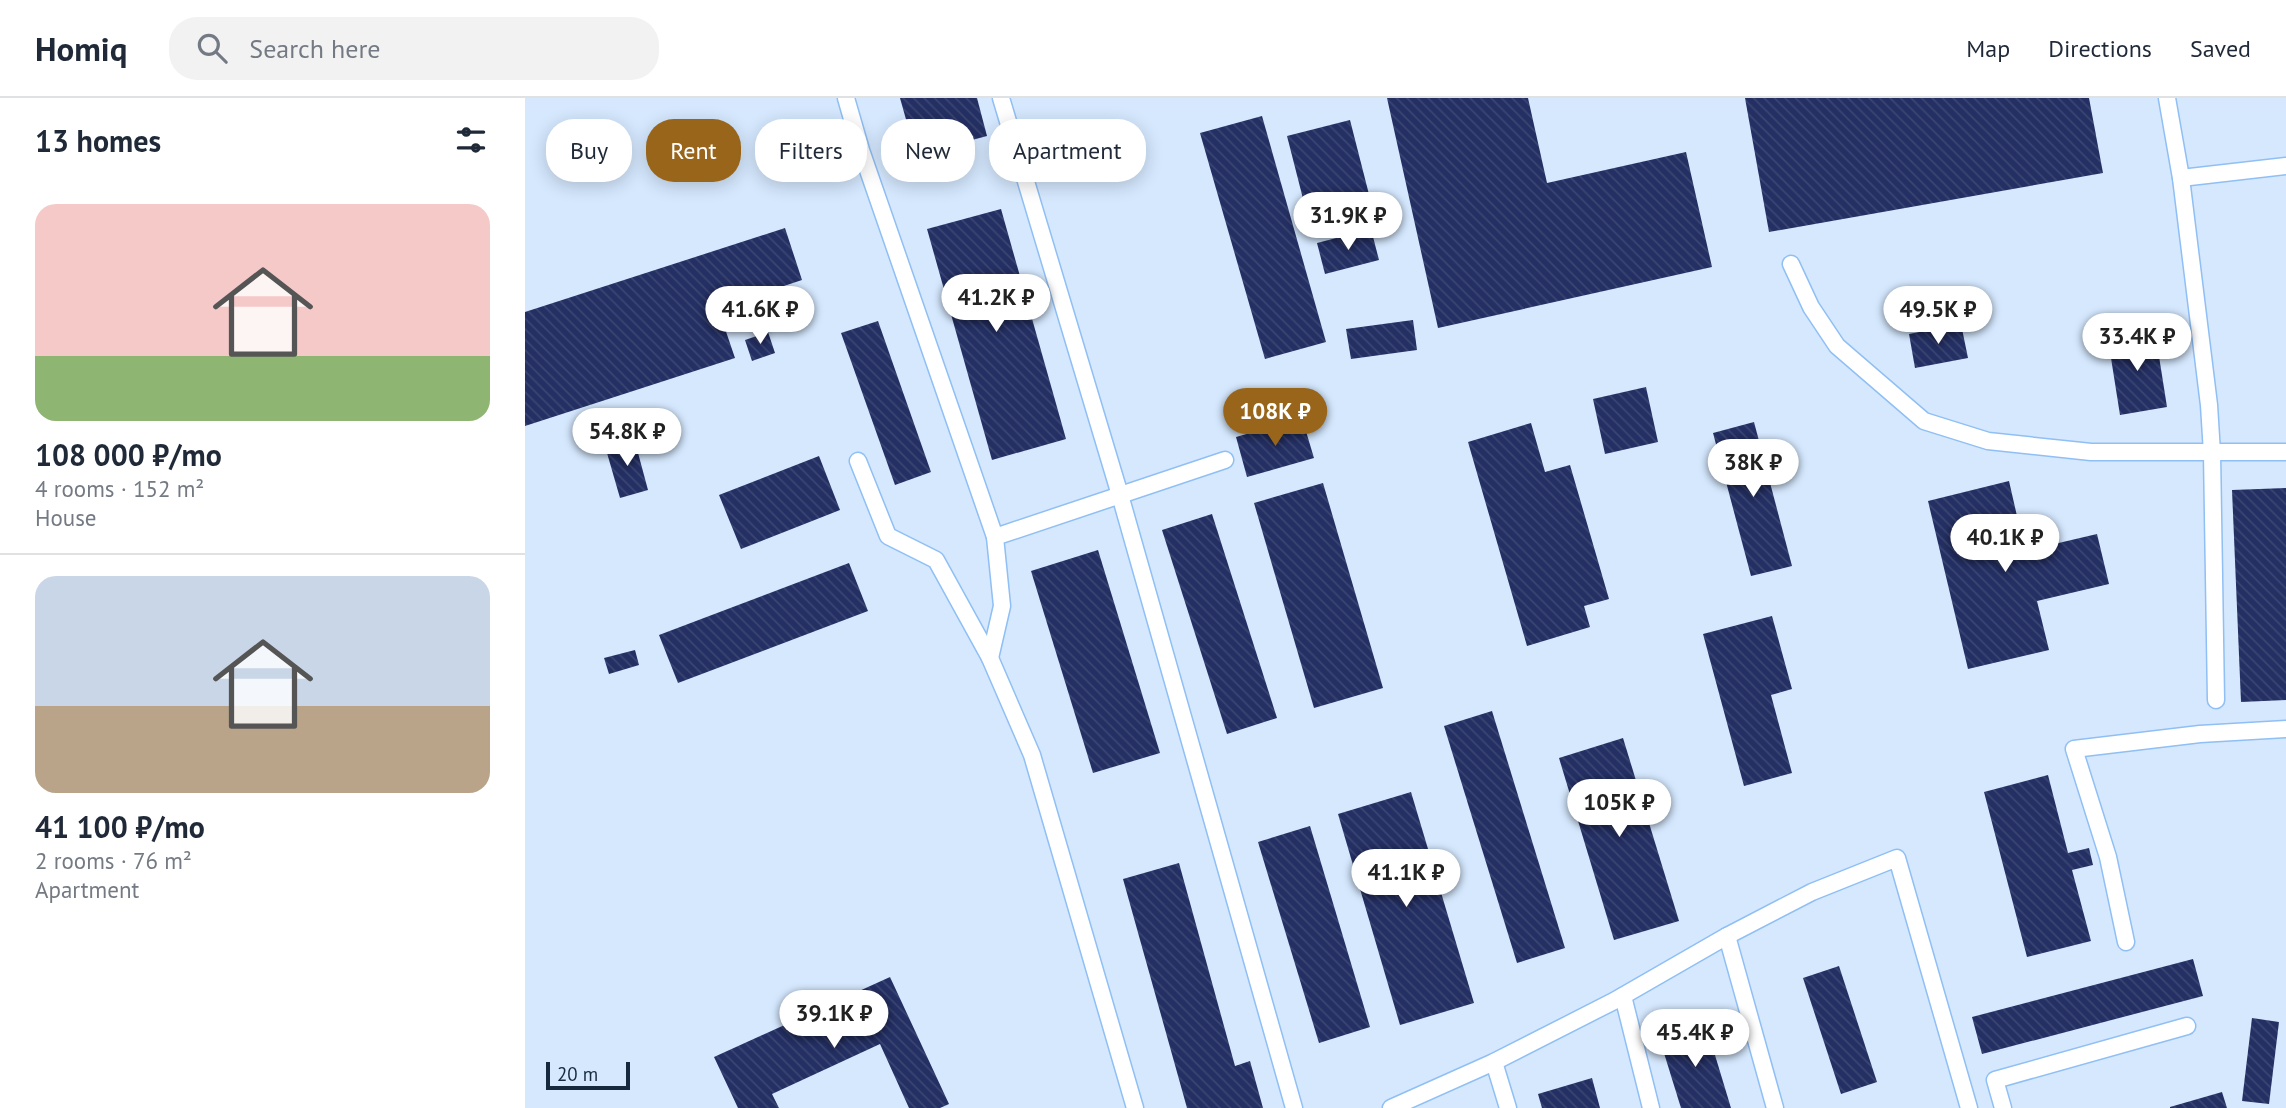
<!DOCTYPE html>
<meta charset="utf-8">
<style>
:root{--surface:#fff;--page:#f2f2f3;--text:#1f2937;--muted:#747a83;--line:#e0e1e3;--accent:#98651a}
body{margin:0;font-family:"PT Sans",sans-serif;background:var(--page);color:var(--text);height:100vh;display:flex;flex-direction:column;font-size:26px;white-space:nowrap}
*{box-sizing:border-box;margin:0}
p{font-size:23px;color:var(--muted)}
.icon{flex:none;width:38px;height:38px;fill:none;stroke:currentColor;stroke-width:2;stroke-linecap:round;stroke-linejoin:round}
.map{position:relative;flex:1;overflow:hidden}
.panel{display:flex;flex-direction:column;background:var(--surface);width:525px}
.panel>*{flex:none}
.top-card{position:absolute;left:21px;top:21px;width:665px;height:63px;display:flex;gap:14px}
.scale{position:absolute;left:21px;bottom:18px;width:84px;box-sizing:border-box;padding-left:7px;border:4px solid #16293d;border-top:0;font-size:19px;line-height:24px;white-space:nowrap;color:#16293d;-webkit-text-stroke:5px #d5e8fe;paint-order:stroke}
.price{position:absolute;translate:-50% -60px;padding:0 16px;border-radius:24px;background:#fff;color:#222;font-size:23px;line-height:46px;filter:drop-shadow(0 2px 4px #0008)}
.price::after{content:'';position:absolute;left:50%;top:42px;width:21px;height:16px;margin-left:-10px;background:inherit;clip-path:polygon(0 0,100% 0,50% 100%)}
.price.current{background:var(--accent);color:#fff}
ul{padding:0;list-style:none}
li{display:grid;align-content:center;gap:14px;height:371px;padding:0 35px}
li+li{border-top:2px solid var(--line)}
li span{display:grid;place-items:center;height:217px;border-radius:21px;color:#555}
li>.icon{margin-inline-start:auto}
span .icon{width:126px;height:126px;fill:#fffc;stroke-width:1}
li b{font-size:30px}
h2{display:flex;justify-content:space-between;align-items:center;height:84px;padding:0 35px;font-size:30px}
.tag{padding:0 24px;border-radius:28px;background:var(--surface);box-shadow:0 4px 18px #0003;font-size:24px;line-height:63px}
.tag.current{background:var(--accent);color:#fff}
header{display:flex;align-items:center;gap:42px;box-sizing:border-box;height:98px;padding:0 35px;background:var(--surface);border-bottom:2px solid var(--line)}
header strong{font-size:33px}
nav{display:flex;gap:38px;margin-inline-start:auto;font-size:24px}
.search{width:490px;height:63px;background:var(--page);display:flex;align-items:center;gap:18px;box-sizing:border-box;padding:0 24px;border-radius:28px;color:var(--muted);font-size:26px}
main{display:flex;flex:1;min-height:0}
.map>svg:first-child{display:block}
</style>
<header>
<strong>Homiq</strong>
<div class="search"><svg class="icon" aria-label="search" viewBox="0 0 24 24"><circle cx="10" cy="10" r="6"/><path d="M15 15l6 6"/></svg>Search here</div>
<nav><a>Map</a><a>Directions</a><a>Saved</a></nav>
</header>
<main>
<section class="panel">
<h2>13 homes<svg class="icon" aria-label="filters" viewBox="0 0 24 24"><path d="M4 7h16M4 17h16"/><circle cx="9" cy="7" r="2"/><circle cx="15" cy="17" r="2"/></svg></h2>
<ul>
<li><span style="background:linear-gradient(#f6c9c9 70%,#8fb573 0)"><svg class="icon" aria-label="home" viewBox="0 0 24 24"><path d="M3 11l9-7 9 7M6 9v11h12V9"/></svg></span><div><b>108 000 ₽/mo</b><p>4 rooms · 152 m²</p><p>House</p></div></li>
<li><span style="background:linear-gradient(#c9d6e8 60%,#b9a48a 0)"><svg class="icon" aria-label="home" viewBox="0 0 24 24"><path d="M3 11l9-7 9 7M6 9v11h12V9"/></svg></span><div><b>41 100 ₽/mo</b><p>2 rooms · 76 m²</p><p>Apartment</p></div></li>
</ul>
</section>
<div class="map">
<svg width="1761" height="1010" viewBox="0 0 1761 1010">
<defs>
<pattern id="building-back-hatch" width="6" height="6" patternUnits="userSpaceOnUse" patternTransform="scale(1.75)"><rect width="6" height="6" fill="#242f63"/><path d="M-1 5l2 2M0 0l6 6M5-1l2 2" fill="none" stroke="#3a4572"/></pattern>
</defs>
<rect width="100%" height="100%" fill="#d5e8fe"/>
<g fill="url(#building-back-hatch)">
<polygon points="375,0 452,0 462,38 391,57"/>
<polygon points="862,0 1003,0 1022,85 1161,54 1187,169 913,230"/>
<polygon points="1220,0 1564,0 1578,75 1244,134"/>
<polygon points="737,18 801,244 740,261 675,35"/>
<polygon points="825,22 849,116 786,132 762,38"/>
<polygon points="476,111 541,341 467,362 402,131"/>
<polygon points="260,130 277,182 193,210 210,260 0,328 0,214"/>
<polygon points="846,131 854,162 800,176 792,145"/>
<polygon points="1401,199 1407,221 1373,230 1367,208"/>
<polygon points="888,222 892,252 826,261 821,231"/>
<polygon points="353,223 406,374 370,387 316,235"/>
<polygon points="1436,226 1443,260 1390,270 1384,236"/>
<polygon points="1630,233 1642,309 1595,317 1583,241"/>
<polygon points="243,234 250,255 227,263 220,242"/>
<polygon points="1121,289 1133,344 1080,356 1068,301"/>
<polygon points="777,320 789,360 722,379 711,339"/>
<polygon points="1229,324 1267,468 1226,478 1188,335"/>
<polygon points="1006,325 1020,374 1045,367 1084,501 1059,508 1065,529 1002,548 943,344"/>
<polygon points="109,340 123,392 95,400 80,348"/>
<polygon points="294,358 315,412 216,451 194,397"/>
<polygon points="1484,383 1500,453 1572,436 1584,486 1512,503 1524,552 1443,571 1403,403"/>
<polygon points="798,385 858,590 789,610 729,405"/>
<polygon points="1761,390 1761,602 1716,604 1707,392"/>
<polygon points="687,416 752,620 702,636 637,432"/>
<polygon points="573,452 635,655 568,675 506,473"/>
<polygon points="324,465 343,513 153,585 134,537"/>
<polygon points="1247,518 1267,591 1246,597 1267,675 1219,688 1178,536"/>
<polygon points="110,552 114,567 84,576 79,560"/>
<polygon points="967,613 1040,850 992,865 919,628"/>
<polygon points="1098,640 1154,823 1089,842 1034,660"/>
<polygon points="1523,677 1543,755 1564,750 1568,767 1547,772 1566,843 1502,859 1459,694"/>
<polygon points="886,694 949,905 875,927 813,716"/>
<polygon points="785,728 845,929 794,945 733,744"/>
<polygon points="654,765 710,968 725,963 738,1010 662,1010 598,781"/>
<polygon points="1668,861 1678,898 1457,956 1447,919"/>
<polygon points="1314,868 1352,984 1316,996 1278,880"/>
<polygon points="365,879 424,1006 415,1010 384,1010 355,946 247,996 254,1010 213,1010 189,959"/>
<polygon points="1727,920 1754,924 1744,1006 1717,1003"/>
<polygon points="1180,924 1206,1010 1156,1010 1134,939"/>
<polygon points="1067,980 1075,1010 1017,1010 1013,996"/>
<polygon points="1697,994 1702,1010 1645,1010 1645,1009"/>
</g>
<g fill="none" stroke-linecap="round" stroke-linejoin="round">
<defs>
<g id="service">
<polyline points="321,0 336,52 470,439"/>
<polyline points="476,0 595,397 769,1010"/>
<polyline points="1642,0 1656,80 1684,307 1687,355 1691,602"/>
<polyline points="1656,80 1761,68"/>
<polyline points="1266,166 1286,209 1312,248 1399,323 1463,343 1566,354 1761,354"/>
<polyline points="333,363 363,438 411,462 465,560 507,657 610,1010"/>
<polyline points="465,560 477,508 470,439 700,362"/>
<polyline points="1202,838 1250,1010"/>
<polyline points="1601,844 1583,759 1549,651 1675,636 1761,631"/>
<polyline points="1098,898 1126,1010"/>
<polyline points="969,964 983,1010"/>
<polyline points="866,1010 969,964 1089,903 1202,838 1287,794 1372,760 1444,1010"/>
<polyline points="1478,1010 1470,982 1662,928"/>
</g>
</defs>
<use href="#service" stroke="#8fbff4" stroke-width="19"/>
<use href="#service" stroke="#fff" stroke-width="16"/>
</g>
</svg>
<div class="scale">20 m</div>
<b class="price" style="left:823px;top:154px">31.9K ₽</b>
<b class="price" style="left:471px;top:236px">41.2K ₽</b>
<b class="price" style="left:235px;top:248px">41.6K ₽</b>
<b class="price" style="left:1413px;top:248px">49.5K ₽</b>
<b class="price" style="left:1612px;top:275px">33.4K ₽</b>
<b class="price current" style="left:750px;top:350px">108K ₽</b>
<b class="price" style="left:102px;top:370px">54.8K ₽</b>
<b class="price" style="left:1228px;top:401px">38K ₽</b>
<b class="price" style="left:1480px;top:476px">40.1K ₽</b>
<b class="price" style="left:1094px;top:741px">105K ₽</b>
<b class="price" style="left:881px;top:811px">41.1K ₽</b>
<b class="price" style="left:309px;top:952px">39.1K ₽</b>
<b class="price" style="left:1170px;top:971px">45.4K ₽</b>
<div class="top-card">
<a class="tag">Buy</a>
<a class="tag current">Rent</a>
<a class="tag">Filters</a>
<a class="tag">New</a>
<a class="tag">Apartment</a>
</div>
</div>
</main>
